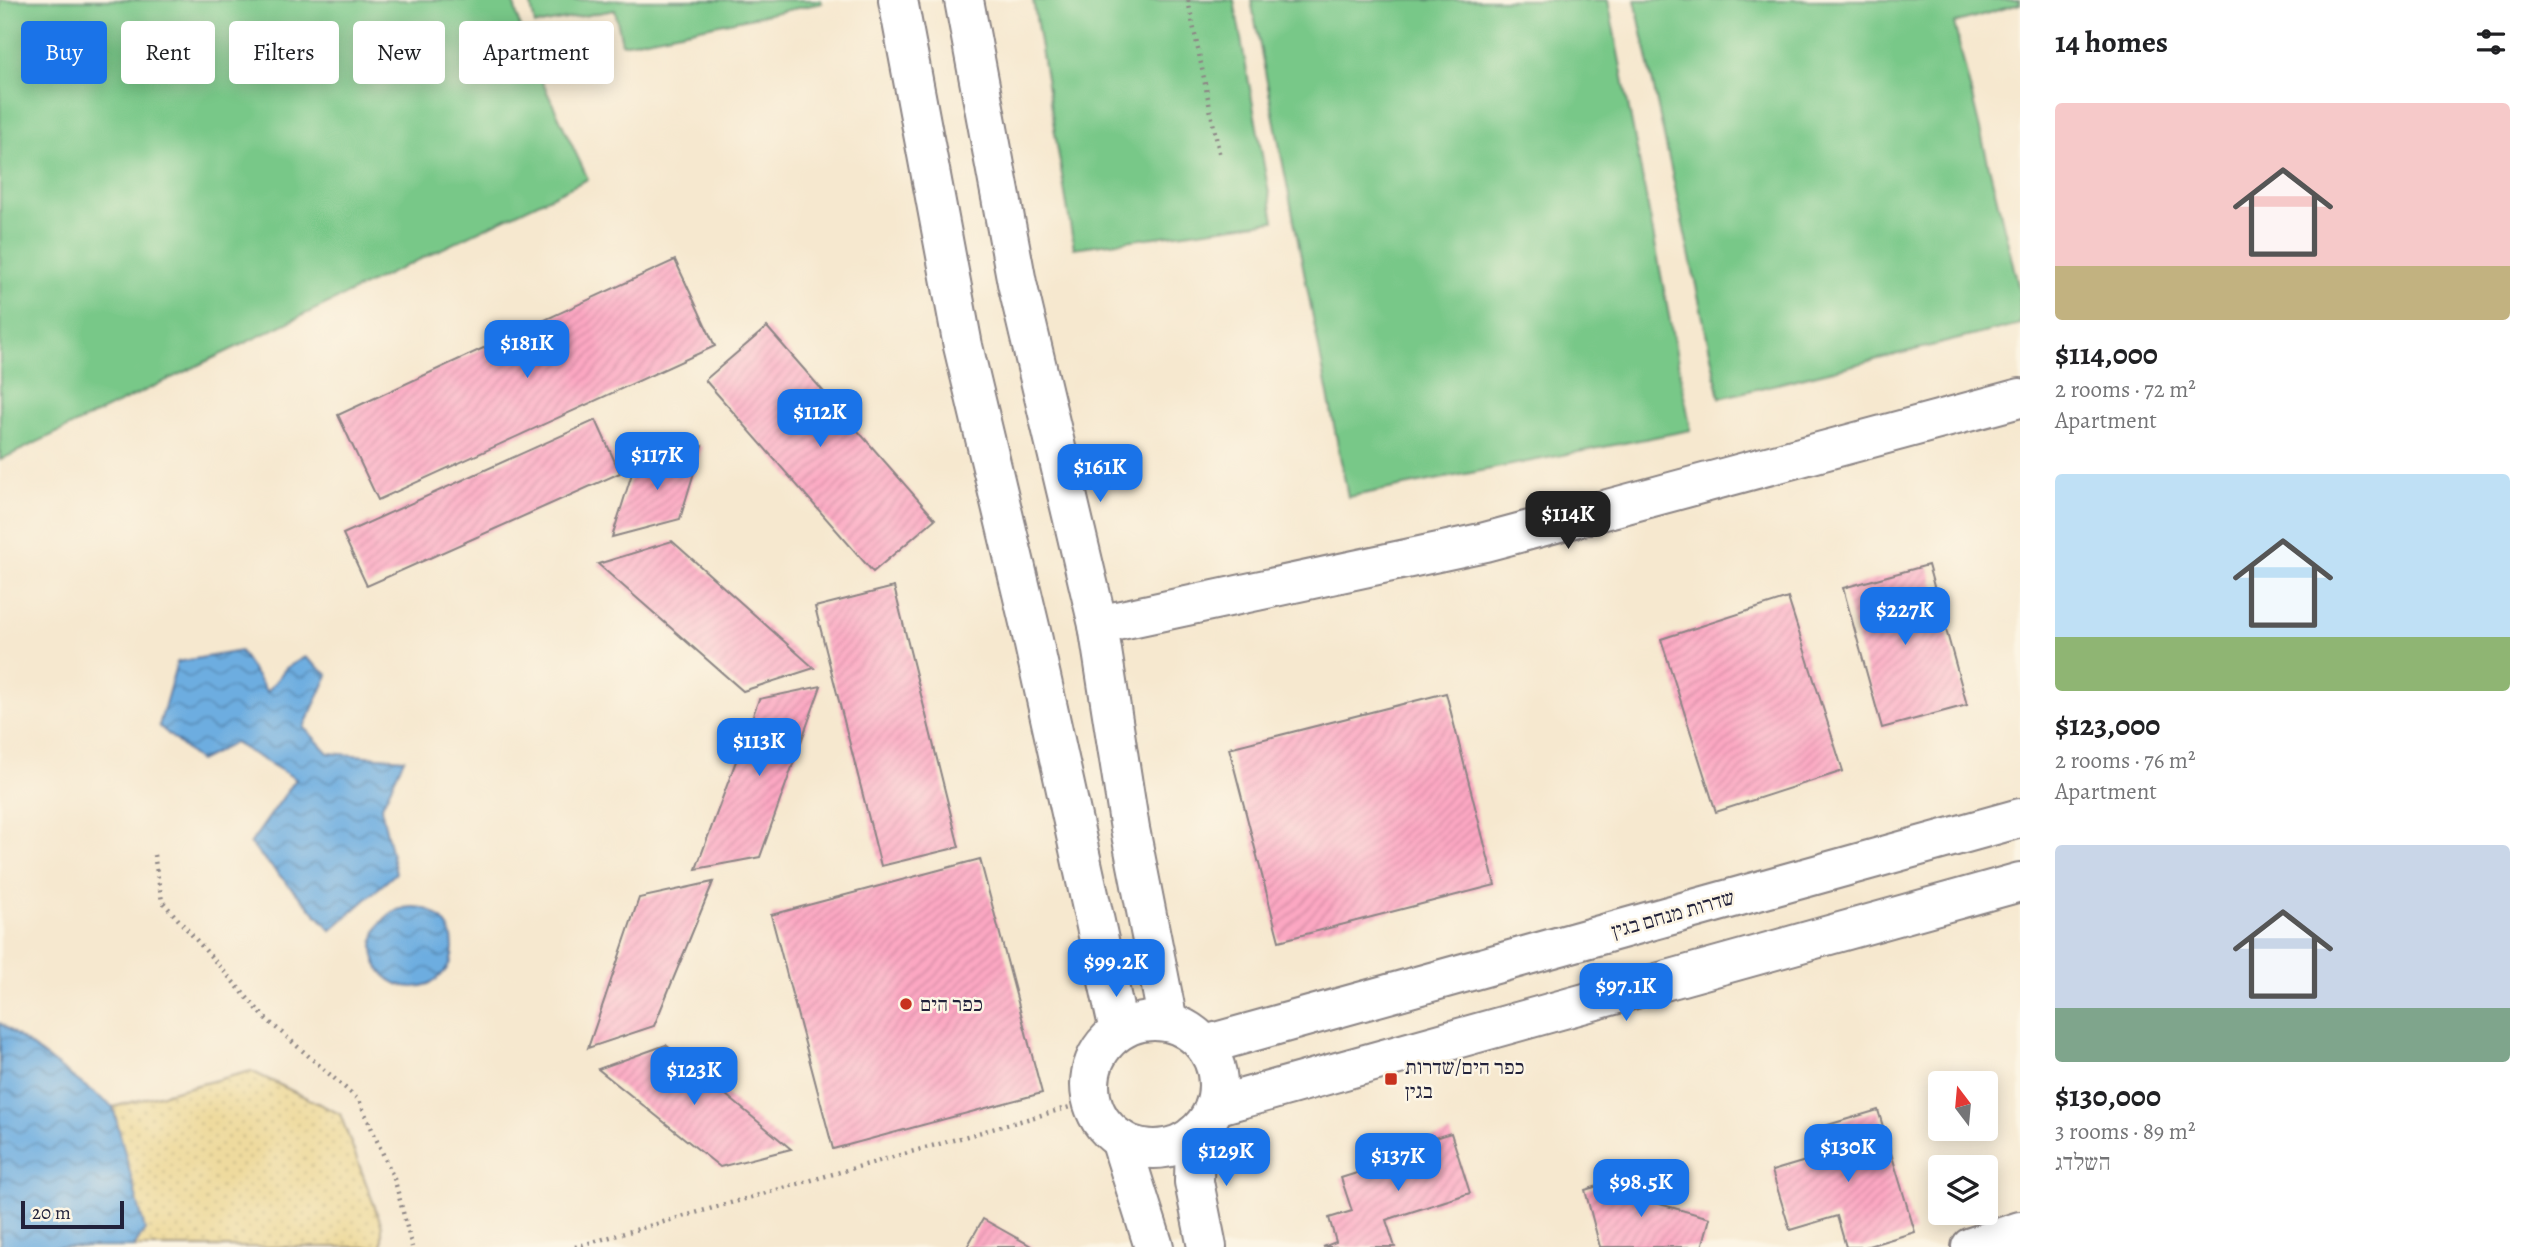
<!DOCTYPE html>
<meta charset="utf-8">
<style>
:root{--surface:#fff;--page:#f2f2f2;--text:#202124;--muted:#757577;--accent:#1a73e8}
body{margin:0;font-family:Alegreya,"Frank Ruhl Libre",serif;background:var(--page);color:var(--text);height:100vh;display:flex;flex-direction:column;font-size:26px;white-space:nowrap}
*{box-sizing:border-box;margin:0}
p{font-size:23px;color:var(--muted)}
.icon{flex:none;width:38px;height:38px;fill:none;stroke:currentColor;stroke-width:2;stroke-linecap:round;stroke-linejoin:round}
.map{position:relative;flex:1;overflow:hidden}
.details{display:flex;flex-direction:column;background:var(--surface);width:525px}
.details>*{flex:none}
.top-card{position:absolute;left:21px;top:21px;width:665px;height:63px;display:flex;gap:14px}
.needle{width:46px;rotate:344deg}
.buttons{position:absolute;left:1928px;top:1071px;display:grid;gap:14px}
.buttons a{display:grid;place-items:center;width:70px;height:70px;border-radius:7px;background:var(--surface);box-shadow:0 4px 18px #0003;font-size:35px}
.scale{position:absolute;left:21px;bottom:18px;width:103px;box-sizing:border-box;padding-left:7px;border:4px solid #22223b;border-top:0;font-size:19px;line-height:24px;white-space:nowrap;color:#22223b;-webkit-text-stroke:5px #fcf5e5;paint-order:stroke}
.price{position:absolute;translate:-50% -60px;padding:0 16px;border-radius:14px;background:var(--accent);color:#fff;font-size:23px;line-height:46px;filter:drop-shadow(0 2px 4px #0008)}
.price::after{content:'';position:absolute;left:50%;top:42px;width:21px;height:16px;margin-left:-10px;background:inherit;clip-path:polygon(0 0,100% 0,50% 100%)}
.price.selected{background:#222;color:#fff}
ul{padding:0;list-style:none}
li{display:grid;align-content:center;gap:14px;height:371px;padding:0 35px}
li span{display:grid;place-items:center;height:217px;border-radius:7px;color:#555}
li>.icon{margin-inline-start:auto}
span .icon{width:126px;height:126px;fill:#fffc;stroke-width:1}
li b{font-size:30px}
h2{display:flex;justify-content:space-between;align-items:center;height:84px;padding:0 35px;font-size:30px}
.tag{padding:0 24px;border-radius:7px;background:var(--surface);box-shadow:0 4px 18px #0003;font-size:24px;line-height:63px}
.tag.selected{background:var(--accent);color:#fff}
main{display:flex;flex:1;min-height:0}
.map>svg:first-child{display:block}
</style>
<main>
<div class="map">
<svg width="2020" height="1247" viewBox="0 0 2020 1247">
<defs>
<pattern id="sand-dots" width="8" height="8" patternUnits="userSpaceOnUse" patternTransform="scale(1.75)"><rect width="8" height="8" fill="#eeda9e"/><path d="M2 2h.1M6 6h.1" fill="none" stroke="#ccbb89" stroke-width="1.8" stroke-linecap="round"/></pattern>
<pattern id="water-waves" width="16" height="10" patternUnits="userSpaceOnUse" patternTransform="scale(1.75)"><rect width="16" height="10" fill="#6dade0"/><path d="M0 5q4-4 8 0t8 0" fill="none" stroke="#598cb7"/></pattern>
<pattern id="building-hatch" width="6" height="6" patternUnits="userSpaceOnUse" patternTransform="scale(1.75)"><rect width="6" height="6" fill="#fca7c2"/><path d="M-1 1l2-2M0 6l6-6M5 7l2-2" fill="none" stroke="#d88fa8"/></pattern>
</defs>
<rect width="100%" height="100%" fill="#fcf5e5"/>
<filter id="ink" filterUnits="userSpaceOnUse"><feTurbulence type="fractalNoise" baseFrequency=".0143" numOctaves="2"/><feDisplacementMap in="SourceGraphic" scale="14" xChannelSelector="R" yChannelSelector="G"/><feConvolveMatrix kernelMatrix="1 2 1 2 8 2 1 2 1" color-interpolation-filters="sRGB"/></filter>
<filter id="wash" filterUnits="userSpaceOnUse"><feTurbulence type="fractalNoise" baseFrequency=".00686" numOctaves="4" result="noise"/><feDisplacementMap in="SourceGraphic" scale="28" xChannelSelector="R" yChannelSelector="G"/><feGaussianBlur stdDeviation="1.57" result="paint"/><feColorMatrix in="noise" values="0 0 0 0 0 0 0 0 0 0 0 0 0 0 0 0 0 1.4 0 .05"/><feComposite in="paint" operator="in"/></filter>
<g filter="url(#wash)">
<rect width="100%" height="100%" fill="#f6e8cf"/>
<g fill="#78c888" stroke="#4d7562" stroke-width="2">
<polygon points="0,0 513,0 524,43 588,179 0,460"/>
<polygon points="530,0 821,0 822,3 622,44 615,10 535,25"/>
<polygon points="1033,0 1234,0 1274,221 1074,248"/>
<polygon points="1251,0 1608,0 1691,430 1348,497"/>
<polygon points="1635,0 2020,0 2020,4 1954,23 2020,293 2020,324 1720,398"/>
</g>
<polygon fill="url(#sand-dots)" stroke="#887e6c" stroke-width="2" points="251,1071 340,1114 382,1226 382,1247 134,1247 144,1230 113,1107"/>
<g fill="url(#water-waves)" stroke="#48688e" stroke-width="2">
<polygon points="240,651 267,692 286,668 305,657 328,675 304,727 328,753 404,759 381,808 396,873 331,930 250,844 296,779 234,743 199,761 159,726 177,662"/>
<circle cx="413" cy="947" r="40"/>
<polygon points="0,1023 113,1107 145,1230 134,1247 0,1247"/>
</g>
<g id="blocks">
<g fill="url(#building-hatch)">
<polygon points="675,260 715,346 378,500 338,415"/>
<polygon points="767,327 935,519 873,572 705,380"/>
<polygon points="596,420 620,473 367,586 343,534"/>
<polygon points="702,446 680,519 612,537 634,467"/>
<polygon points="672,541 814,668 743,691 598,564"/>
<polygon points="1928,565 1967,705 1882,728 1843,588"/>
<polygon points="894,587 959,847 881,866 815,607"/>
<polygon points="1788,598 1843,771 1716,812 1661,639"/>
<polygon points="821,686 760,857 696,869 759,699"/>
<polygon points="1446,693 1495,885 1279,941 1229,748"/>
<polygon points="980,859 1042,1093 833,1149 771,915"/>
<polygon points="713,882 654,1026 588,1048 639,898"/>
<polygon points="666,1045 791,1149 720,1167 598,1069"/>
<polygon points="1878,1110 1915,1232 1865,1247 1846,1247 1837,1216 1790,1230 1772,1171 1819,1157 1811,1130"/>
<polygon points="1451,1133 1470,1193 1386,1220 1395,1247 1323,1247 1336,1242 1329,1218 1352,1211 1341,1178 1427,1151 1424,1141"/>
<polygon points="1637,1174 1645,1200 1710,1218 1702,1247 1600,1247 1585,1190"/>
<polygon points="983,1219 1033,1247 967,1247"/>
</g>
</g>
</g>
<g filter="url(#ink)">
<use href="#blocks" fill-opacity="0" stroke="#8c8585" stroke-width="2"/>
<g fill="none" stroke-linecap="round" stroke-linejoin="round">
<defs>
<g id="minor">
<polyline points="898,0 963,346 1031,631 1119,1031"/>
<polyline points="964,0 1017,283 1098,625 1130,829 1168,1022"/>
<polyline points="1098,625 1485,542 2020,398"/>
<circle cx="1154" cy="1085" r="64"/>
<polyline points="1205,1045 2020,818"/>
<polyline points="1215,1106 2020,882"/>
<polyline points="1195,1134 1194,1182 1207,1247"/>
<polyline points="1120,1139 1154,1247"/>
<polyline points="1971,1247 2020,1231"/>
</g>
</defs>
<use href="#minor" stroke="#8c8585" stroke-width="42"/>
<g stroke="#8c8585" stroke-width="4.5" stroke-dasharray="2 5" stroke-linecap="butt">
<polyline points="1188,0 1220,157"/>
<polyline points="154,855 162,901 265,1018 359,1100 395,1181 412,1247"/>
<polyline points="575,1247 1091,1101"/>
</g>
<use href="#minor" stroke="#fff" stroke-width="38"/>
</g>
</g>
<g fill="#c8321e" stroke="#fcf5e5" stroke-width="2.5">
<circle cx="906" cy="1004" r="7"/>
<rect x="1384" y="1072" width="14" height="14" rx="3.5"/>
</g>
<g text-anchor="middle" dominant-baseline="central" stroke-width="5" stroke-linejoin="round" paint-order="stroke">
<g font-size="21" fill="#22223b" stroke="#fcf5e5">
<text transform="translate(1673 914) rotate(-16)">שדרות מנחם בגין</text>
</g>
<g font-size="21" fill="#22223b" stroke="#fcf5e5" text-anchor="start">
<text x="920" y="1004">כפר הים</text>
<text x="1405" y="1067">כפר הים/שדרות<tspan x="1405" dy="24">בגין</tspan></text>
</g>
</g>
</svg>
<div class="buttons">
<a><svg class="needle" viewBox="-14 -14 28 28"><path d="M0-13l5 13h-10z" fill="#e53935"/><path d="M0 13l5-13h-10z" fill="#757577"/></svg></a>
<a><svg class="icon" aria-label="layers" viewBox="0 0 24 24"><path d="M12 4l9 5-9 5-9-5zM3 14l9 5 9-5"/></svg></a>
</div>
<div class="scale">20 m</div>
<b class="price" style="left:527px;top:380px">$181K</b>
<b class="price" style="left:820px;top:449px">$112K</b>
<b class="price" style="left:657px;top:492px">$117K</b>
<b class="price" style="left:1100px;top:504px">$161K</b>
<b class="price selected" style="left:1568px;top:551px">$114K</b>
<b class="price" style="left:1905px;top:647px">$227K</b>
<b class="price" style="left:759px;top:778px">$113K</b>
<b class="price" style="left:1116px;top:999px">$99.2K</b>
<b class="price" style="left:1626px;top:1023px">$97.1K</b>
<b class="price" style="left:694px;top:1107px">$123K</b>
<b class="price" style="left:1848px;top:1184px">$130K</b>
<b class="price" style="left:1226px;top:1188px">$129K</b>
<b class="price" style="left:1398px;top:1193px">$137K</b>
<b class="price" style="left:1641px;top:1219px">$98.5K</b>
<div class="top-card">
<a class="tag selected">Buy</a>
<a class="tag">Rent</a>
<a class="tag">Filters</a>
<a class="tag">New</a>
<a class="tag">Apartment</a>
</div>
</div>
<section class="details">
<h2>14 homes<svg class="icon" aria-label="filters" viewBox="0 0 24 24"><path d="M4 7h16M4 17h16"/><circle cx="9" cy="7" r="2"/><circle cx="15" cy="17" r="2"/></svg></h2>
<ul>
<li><span style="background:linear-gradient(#f6c9c9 75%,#c2b280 0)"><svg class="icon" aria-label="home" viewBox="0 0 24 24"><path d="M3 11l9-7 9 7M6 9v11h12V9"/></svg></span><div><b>$114,000</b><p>2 rooms · 72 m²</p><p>Apartment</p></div></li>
<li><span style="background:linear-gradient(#bfe0f5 75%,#8fb573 0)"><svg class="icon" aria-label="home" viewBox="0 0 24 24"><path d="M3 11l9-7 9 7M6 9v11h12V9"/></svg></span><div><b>$123,000</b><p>2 rooms · 76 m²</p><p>Apartment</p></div></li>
<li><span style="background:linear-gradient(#c9d6e8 75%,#7fa58c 0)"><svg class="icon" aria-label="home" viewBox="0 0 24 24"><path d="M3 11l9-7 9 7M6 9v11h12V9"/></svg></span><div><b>$130,000</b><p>3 rooms · 89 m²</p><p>השלדג</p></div></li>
</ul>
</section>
</main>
